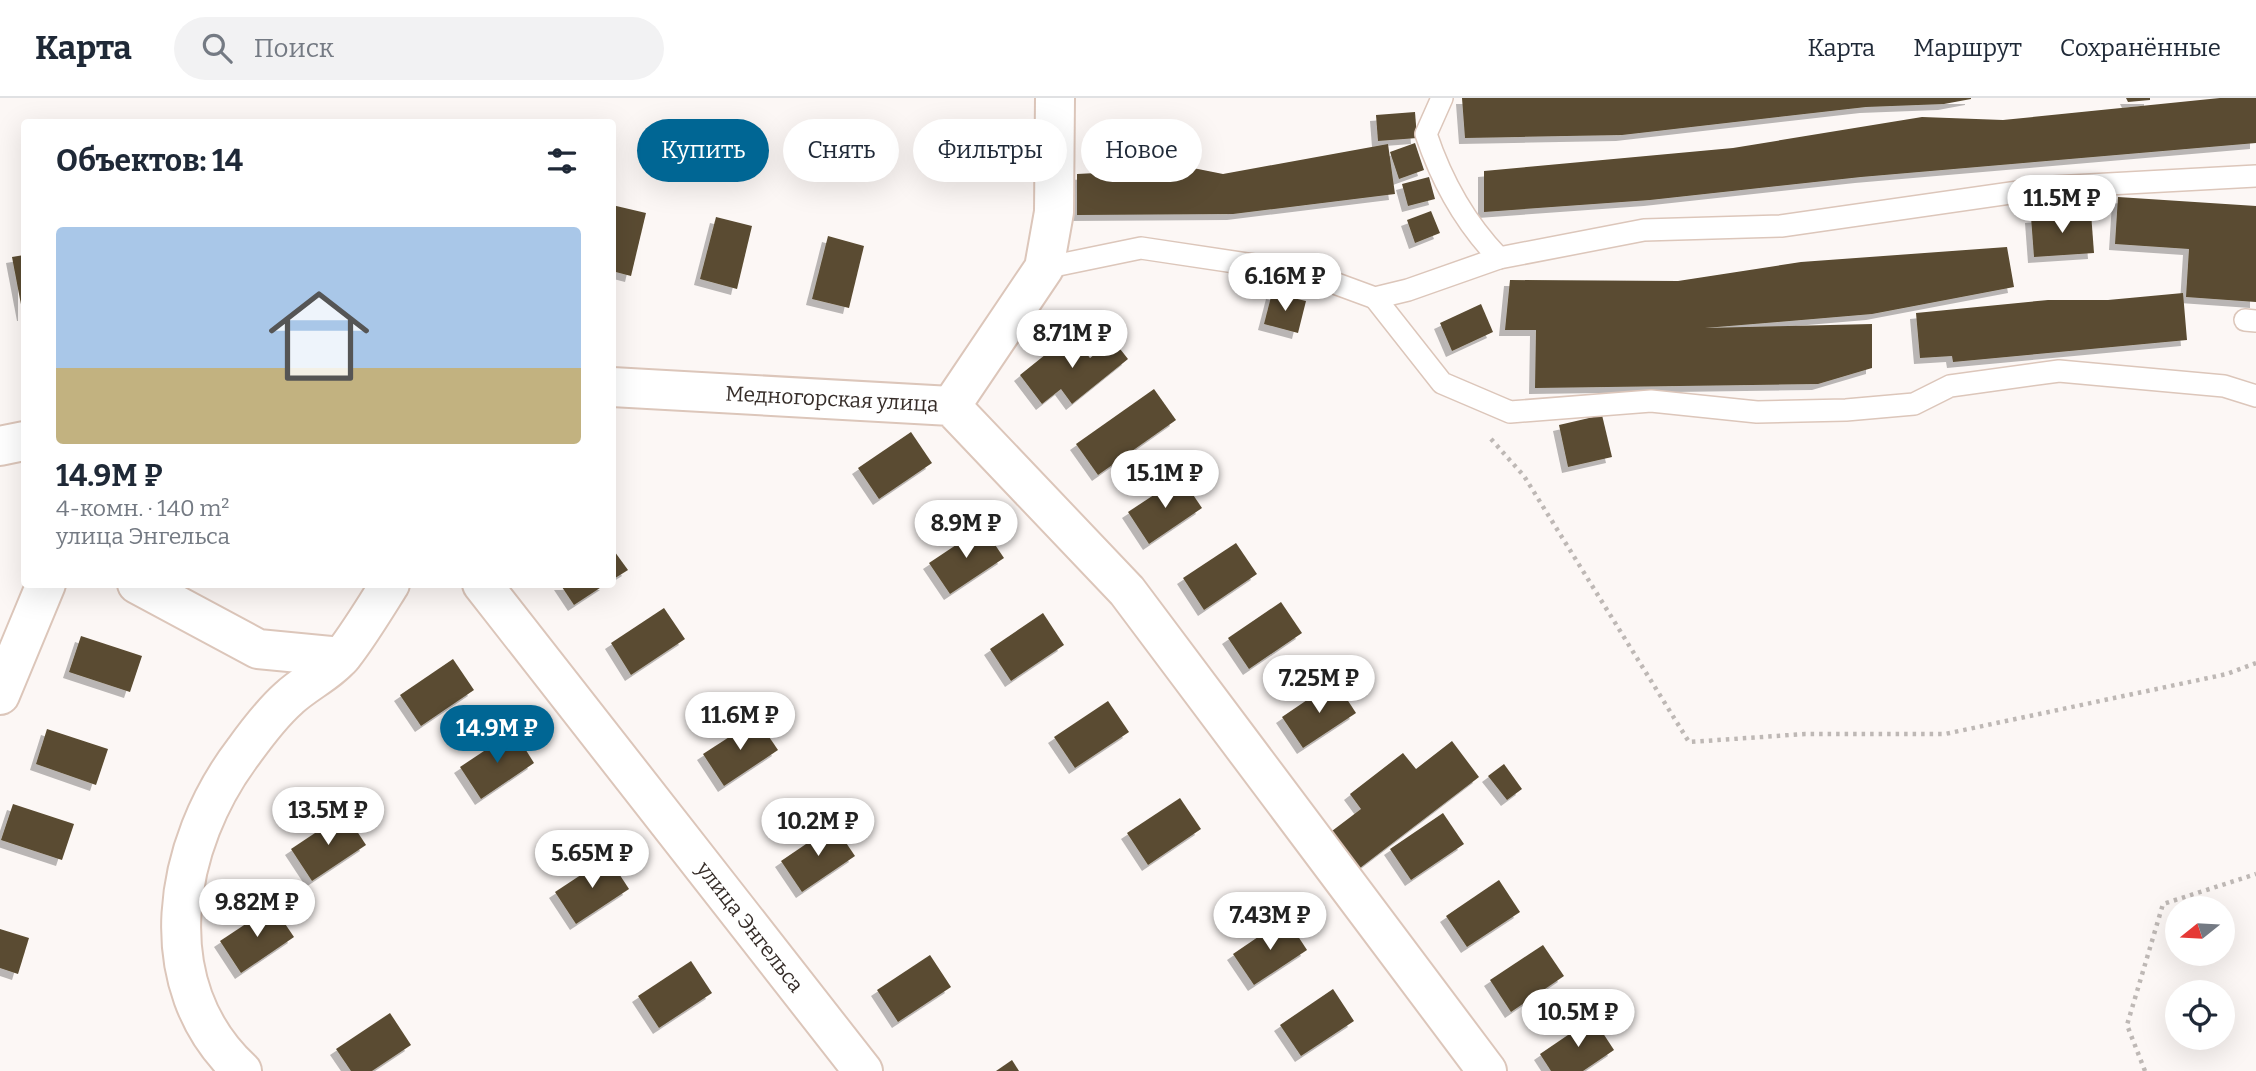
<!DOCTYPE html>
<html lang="ru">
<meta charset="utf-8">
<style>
:root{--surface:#fff;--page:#f2f2f3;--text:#1f2937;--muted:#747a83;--line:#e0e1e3;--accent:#006694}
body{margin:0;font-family:Bitter,serif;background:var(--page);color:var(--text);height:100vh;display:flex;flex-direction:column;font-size:26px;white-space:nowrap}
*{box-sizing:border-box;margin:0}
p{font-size:23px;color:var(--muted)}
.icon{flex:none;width:38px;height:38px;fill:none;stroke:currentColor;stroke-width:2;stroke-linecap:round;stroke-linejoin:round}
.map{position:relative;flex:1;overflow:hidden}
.side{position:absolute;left:21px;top:21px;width:595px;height:469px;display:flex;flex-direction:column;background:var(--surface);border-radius:7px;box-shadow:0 7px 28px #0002}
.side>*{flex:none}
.guide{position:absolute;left:637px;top:21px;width:665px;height:63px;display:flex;gap:14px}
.needle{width:46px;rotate:252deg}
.controls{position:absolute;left:2165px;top:798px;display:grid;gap:14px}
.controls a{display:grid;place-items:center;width:70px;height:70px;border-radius:50%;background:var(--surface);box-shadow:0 7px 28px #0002;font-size:35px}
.price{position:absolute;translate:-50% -60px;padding:0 16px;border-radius:24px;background:#fff;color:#222;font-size:23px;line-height:46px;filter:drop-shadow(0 2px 4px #0008)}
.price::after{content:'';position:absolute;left:50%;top:42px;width:21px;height:16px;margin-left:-10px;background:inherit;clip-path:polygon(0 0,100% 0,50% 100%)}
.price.on{background:var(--accent);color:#fff}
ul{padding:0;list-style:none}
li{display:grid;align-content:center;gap:14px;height:371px;padding:0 35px}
li span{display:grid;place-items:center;height:217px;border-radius:7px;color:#555}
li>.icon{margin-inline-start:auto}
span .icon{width:126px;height:126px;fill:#fffc;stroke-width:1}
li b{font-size:30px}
h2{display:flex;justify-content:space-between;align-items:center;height:84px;padding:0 35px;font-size:30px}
.chip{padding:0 24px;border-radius:32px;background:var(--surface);box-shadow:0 7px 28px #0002;font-size:24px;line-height:63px}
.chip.on{background:var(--accent);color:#fff}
header{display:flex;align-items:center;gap:42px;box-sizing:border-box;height:98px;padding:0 35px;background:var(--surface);border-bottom:2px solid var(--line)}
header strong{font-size:33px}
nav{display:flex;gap:38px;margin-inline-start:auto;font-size:24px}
.search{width:490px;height:63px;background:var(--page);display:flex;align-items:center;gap:18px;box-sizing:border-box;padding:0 24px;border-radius:38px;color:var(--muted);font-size:26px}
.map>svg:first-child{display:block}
</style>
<header>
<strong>Карта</strong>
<div class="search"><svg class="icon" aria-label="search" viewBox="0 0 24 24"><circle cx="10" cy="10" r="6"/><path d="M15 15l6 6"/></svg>Поиск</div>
<nav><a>Карта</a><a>Маршрут</a><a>Сохранённые</a></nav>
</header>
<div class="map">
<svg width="2256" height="973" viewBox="0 0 2256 973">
<defs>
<filter id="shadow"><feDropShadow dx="-6" dy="6" stdDeviation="0" flood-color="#0004"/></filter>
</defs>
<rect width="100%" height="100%" fill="#fcf7f5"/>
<g fill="#5a4b30" filter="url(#shadow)">
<polygon points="1462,0 1971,0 1971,1 1944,6 1866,9 1622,37 1465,40"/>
<polygon points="2126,0 2150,0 2150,2 2128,4"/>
<polygon points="2220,0 2256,0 2256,45 1861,79 1650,102 1484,114 1484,73 1733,50 1922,19 2003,22"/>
<polygon points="1415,14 1417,40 1378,43 1376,17"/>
<polygon points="1415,45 1424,72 1399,81 1390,54"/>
<polygon points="1388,46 1395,96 1233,116 1077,117 1077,76 1193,70 1223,76"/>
<polygon points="1429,79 1435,101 1408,108 1402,86"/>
<polygon points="2118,99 2256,108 2256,204 2186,199 2189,151 2115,146"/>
<polygon points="612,107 646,115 631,178 612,173"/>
<polygon points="1431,113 1440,135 1415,145 1407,122"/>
<polygon points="2091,115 2094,155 2034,159 2031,119"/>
<polygon points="716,119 752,128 737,191 700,181"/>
<polygon points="828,138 864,148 849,210 812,201"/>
<polygon points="2007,149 2014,189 1872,216 1705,230 1872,226 1872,270 1818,286 1535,290 1536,232 1505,232 1510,182 1678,183 1801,164"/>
<polygon points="24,157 24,217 23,217 12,159"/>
<polygon points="1272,195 1306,203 1298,235 1264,226"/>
<polygon points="2183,195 2187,242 1953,264 1952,258 1920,260 1916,215 2048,202 2108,202"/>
<polygon points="1481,206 1493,234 1452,253 1440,225"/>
<polygon points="1071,236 1090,260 1113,242 1128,261 1072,306 1061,291 1042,306 1020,277"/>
<polygon points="1154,291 1176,322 1098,377 1076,346"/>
<polygon points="1602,317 1612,359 1568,369 1559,327"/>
<polygon points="911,334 932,365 879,401 858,370"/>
<polygon points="1181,379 1202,410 1149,446 1128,414"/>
<polygon points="983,429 1004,460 950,496 929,465"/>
<polygon points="1236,445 1257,476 1204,512 1183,480"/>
<polygon points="612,450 628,472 612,482"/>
<polygon points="560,486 606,486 574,507"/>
<polygon points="1281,504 1302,535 1249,571 1228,540"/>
<polygon points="664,510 685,541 631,577 611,545"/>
<polygon points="1043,515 1064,547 1011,583 990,551"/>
<polygon points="81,538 142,558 130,594 69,574"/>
<polygon points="453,561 474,592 421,628 400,597"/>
<polygon points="1335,583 1356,615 1303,650 1282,619"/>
<polygon points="1108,603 1129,634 1075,670 1054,639"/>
<polygon points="757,621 778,652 724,688 703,656"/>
<polygon points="47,631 108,651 96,687 36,666"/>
<polygon points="514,633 534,665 481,701 460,669"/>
<polygon points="1452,643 1479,679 1360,770 1332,733 1361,711 1350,696 1403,655 1416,671"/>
<polygon points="1504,666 1522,691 1507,702 1488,678"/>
<polygon points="1180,700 1201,731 1148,767 1127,735"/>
<polygon points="13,706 74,726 62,762 1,742"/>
<polygon points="345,715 366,747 312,783 291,751"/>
<polygon points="1443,715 1464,746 1411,782 1390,751"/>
<polygon points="834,727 855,758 802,794 781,763"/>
<polygon points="608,759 629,791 576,826 555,794"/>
<polygon points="1499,782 1520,814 1467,849 1446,818"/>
<polygon points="273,808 294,839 241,875 220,843"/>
<polygon points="1286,820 1307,852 1254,887 1233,856"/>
<polygon points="0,831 29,840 18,876 0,870"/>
<polygon points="1543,847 1564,878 1511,914 1490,882"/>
<polygon points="930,857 951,889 898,924 877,892"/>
<polygon points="691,863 712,895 659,930 638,898"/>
<polygon points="1333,891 1354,923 1301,958 1280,927"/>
<polygon points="390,915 411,947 372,973 351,973 336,951"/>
<polygon points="1593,920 1614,952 1583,973 1551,973 1540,956"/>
<polygon points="1012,962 1019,973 996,973"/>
</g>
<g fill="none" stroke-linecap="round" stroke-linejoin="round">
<defs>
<g id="service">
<polyline points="1499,160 1644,132 1781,128 2053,89 2256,78"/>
<path d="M1044 170 1141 150 1307 175 1375 200 1408 192 1499 160C1464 124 1442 84 1426 36L1442 0"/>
<polyline points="1375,200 1442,285 1510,314 1651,303 1757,314 1846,312 1914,306 1950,288 2059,273 2224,288 2256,298"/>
<polyline points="2245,222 2256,223"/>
</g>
<g id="minor">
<polyline points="612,289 951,308 1127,493 1487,973"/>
<polyline points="951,308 1044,170 1054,114 1055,0"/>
<polyline points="0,348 24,343"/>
<polyline points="137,486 258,551 341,559"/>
<polyline points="482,486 863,973"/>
<polyline points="0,597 46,486"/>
<path d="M242 973C149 887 173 746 244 653 257 635 272 615 289 600 305 585 329 574 343 557 360 535 375 510 390 486"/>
</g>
</defs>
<use href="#service" stroke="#dcc6ba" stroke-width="24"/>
<use href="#minor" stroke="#dcc6ba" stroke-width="42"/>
<g stroke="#beb8b5" stroke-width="4.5" stroke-dasharray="3.5 5" stroke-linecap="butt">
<polyline points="1491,341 1524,378 1689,644 1805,636 1945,636 2227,576 2256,565"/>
<polyline points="2145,973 2127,927 2163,806 2256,776"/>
</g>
<use href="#service" stroke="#fff" stroke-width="21"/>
<use href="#minor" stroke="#fff" stroke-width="38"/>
</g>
<g text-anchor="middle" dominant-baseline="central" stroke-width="7" stroke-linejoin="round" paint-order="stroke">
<g font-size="21" fill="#362d29" stroke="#fff">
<text transform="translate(832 301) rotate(3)">Медногорская улица</text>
<text transform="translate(750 829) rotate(52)">улица Энгельса</text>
</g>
</g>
</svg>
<div class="controls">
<a><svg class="needle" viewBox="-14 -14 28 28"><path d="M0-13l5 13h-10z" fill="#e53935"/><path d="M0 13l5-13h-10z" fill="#747a83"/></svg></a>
<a><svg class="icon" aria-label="locate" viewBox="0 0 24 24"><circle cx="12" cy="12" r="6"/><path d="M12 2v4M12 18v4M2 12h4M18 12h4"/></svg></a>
</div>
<b class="price" style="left:2062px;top:137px">11.5M ₽</b>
<b class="price" style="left:1285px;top:215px">6.16M ₽</b>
<b class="price" style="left:1072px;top:272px">8.71M ₽</b>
<b class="price" style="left:1165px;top:412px">15.1M ₽</b>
<b class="price" style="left:966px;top:462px">8.9M ₽</b>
<b class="price" style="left:1319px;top:617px">7.25M ₽</b>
<b class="price" style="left:740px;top:654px">11.6M ₽</b>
<b class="price on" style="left:497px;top:667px">14.9M ₽</b>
<b class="price" style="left:328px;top:749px">13.5M ₽</b>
<b class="price" style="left:818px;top:760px">10.2M ₽</b>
<b class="price" style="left:592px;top:792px">5.65M ₽</b>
<b class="price" style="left:257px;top:841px">9.82M ₽</b>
<b class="price" style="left:1270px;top:854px">7.43M ₽</b>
<b class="price" style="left:1578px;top:951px">10.5M ₽</b>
<div class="guide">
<a class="chip on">Купить</a>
<a class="chip">Снять</a>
<a class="chip">Фильтры</a>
<a class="chip">Новое</a>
</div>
<section class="side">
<h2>Объектов: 14<svg class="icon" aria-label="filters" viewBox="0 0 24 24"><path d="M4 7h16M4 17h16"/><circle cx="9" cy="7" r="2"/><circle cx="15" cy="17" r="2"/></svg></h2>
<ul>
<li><span style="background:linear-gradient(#a9c7e8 65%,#c2b280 0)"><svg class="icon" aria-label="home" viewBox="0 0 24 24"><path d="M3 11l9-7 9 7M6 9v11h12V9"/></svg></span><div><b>14.9M ₽</b><p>4-комн. · 140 m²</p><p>улица Энгельса</p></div></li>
</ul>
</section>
</div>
